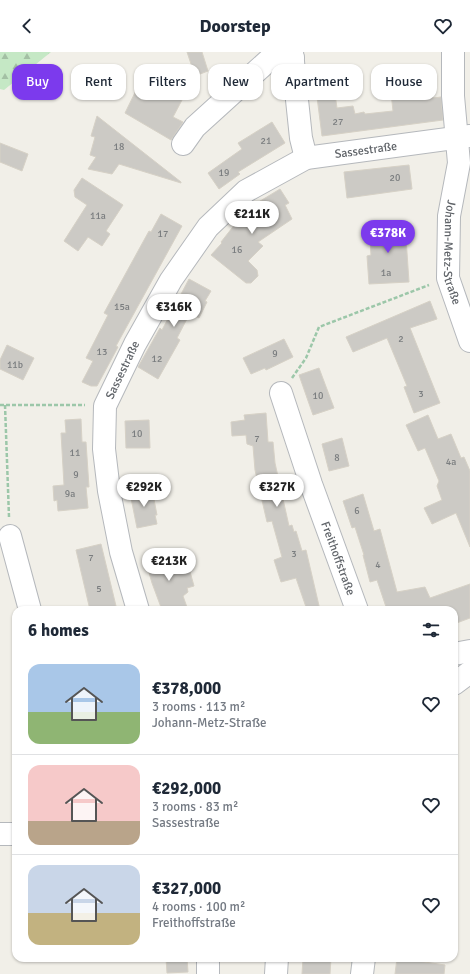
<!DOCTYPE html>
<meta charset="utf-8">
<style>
:root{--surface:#fff;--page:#f2f2f3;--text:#1f2937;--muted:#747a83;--line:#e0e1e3;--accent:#7c3aed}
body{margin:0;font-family:Signika,sans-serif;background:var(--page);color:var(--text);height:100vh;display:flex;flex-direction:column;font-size:15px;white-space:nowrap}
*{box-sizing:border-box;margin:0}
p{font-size:13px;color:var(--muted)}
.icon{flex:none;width:22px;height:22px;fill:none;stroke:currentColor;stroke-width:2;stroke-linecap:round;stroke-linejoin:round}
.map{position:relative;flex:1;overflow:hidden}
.sheet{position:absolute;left:12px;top:554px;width:446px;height:356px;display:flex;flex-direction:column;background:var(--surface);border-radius:12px;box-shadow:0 1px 3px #0004}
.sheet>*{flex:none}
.guide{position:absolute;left:12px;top:12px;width:446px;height:36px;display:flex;gap:8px}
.price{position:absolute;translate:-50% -34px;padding:0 9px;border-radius:14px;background:#fff;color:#222;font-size:13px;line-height:26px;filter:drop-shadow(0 1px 2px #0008)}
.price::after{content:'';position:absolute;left:50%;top:24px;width:12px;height:9px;margin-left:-6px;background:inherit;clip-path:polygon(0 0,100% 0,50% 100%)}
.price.on{background:var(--accent);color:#fff}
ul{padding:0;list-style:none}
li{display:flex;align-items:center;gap:12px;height:100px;padding:0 16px}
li+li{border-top:1px solid var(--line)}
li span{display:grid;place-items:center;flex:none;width:112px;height:80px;border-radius:12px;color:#555}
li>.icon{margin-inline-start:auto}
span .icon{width:48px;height:48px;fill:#fffc;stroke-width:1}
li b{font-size:17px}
h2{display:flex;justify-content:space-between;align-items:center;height:48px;padding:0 16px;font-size:17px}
.chip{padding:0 14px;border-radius:12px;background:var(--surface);box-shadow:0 1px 3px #0004;font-size:14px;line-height:36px}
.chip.on{background:var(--accent);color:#fff}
header{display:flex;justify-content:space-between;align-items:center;height:52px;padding:0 16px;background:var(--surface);font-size:18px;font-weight:700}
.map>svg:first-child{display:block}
</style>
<header><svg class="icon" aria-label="back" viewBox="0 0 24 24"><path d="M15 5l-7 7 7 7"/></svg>Doorstep<svg class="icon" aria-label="heart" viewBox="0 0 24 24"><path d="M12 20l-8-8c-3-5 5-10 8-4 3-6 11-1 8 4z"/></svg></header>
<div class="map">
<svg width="470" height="922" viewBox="0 0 470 922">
<defs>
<pattern id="forest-firs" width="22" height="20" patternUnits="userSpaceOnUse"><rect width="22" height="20" fill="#c5e8c5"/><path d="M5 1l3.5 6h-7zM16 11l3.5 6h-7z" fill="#a3c0a4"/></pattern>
</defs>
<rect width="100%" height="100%" fill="#f1efe8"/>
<polygon fill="url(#forest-firs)" points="0,0 51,0 4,38 0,37"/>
<g fill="#cccac5" stroke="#d6d1c6">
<polygon points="187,0 202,0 208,19 195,24"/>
<polygon points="148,14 175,29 158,35 182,48 173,65 183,70 171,88 125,61"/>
<polygon points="432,36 433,46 441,45 443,68 322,84 317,45 335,42 337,56 353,54 355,62 364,60 365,62 393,59 391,41"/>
<polygon points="97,64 181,130 181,131 119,112 112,122 88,117 96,105 90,103 95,85 91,84"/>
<polygon points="272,70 285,91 238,120 240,122 219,137 208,121 242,97 238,91"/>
<polygon points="0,91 28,102 22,119 0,110"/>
<polygon points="409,113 412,137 347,146 344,120"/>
<polygon points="82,126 123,153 106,179 110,182 102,194 88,185 78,199 64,189 87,153 75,145 74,138"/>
<polygon points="280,137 289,151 285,153 292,167 258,190 263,194 248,209 257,218 258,224 251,231 246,231 211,203 222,191 221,190 247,157"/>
<polygon points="161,162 182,174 116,294 118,295 97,334 91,334 82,330 93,309 86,306 108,263 104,261 149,179 151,180"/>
<polygon points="405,171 409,230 369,232 367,204 371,203 369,173"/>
<polygon points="189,227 211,239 205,249 207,250 199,266 190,261 177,286 180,288 158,327 138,315 160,276 162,278"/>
<polygon points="430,249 437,267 410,276 440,351 414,361 404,335 407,334 387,286 353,300 346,285"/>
<polygon points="284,287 293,305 266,318 265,316 251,322 243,306"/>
<polygon points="7,293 34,306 23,328 0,317 0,308"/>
<polygon points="319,316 334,356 313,363 299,323"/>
<polygon points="266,361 268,390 273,390 275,411 289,474 292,473 294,480 296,479 302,499 306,498 320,558 307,558 296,526 281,530 274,508 282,505 272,469 267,470 255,418 253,394 247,392 246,383 232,384 231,370 245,368 244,363"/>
<polygon points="428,363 438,387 451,382 461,406 464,405 470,419 470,495 456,461 432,472 424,456 442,448 437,434 439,429 425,396 418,399 406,373"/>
<polygon points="81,367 82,390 86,390 89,435 86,435 88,456 58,459 57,448 54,449 53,434 64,433 61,381 66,381 65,368"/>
<polygon points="149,368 150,396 126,396 125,369"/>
<polygon points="342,386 349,414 329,419 322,392"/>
<polygon points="152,437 157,463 155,463 157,472 137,476 130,441"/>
<polygon points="363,442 374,479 380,477 397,540 425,535 430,546 470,532 470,566 454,572 454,558 387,558 377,528 370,530 363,503 364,503 355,475 352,476 343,449"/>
<polygon points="101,492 116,554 100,558 90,558 76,498"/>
<polygon points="168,500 174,520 189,516 194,534 187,536 188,540 183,544 188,558 162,558 152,531 145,507"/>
<polygon points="166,906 187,906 188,920 167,921"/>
<polygon points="303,906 331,906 330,922 302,922"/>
<polygon points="397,906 445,913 444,922 395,922"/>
</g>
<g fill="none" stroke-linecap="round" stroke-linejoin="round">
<defs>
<g id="minor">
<polyline points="292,0 301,86 306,106"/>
<path id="s1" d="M453 0V44L459 111 449 164 448 226 470 289"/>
<polyline points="183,92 195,75 270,7 293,6"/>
<path id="s2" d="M281 341 311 432 357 558"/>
<polyline points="10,484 30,558"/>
<path id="s3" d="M138 558 121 500 109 439 104 397 105 354 135 292 171 228 208 175 246 139 306 106 470 84"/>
<polyline points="454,602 470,599"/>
<polyline points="454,632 470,620"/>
<polyline points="0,782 16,782"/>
<polyline points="208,922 208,906"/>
<polyline points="276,922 277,906"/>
<polyline points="362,922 364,906"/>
</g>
</defs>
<use href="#minor" stroke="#b5b8bc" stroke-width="24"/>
<g stroke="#9cc7a9" stroke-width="2.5" stroke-dasharray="4 2" stroke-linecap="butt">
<polyline points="292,326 306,306 319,275 429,233"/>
<polyline points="0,353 85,353"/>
<polyline points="5,353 9,465"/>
</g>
<use href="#minor" stroke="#fff" stroke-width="22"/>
</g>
<g text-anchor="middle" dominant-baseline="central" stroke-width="4" stroke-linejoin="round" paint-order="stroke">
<g font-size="10" fill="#7a7d7f">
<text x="338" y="70">27</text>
<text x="266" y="89">21</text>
<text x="119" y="95">18</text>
<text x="224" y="121">19</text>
<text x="395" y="126">20</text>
<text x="98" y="164">11a</text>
<text x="163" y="182">17</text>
<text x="237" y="198">16</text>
<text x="386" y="221">1a</text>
<text x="122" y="255">15a</text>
<text x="401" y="287">2</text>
<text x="102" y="300">13</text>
<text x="275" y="302">9</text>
<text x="157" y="307">12</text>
<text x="15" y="313">11b</text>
<text x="421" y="342">3</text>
<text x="318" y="344">10</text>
<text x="137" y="382">10</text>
<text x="257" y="387">7</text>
<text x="75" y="401">11</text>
<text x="337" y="406">8</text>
<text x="451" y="410">4a</text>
<text x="76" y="423">9</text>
<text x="70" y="442">9a</text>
<text x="357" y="459">6</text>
<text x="294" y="502">3</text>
<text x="91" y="506">7</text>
<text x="378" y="513">4</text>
<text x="99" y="537">5</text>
</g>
<g font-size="12" fill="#5f6368" stroke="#fff">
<text stroke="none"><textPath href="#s3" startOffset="596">Sassestraße</textPath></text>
<text stroke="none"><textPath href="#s1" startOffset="202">Johann-Metz-Straße</textPath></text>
<text stroke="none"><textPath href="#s3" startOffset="248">Sassestraße</textPath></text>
<text stroke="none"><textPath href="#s2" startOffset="175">Freithoffstraße</textPath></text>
</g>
</g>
</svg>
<b class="price" style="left:252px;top:183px">€211K</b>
<b class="price on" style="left:388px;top:202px">€378K</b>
<b class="price" style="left:174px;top:276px">€316K</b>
<b class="price" style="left:144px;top:456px">€292K</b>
<b class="price" style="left:277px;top:456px">€327K</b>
<b class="price" style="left:169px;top:530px">€213K</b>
<div class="guide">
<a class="chip on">Buy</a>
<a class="chip">Rent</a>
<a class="chip">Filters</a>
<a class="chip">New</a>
<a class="chip">Apartment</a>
<a class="chip">House</a>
</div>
<section class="sheet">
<h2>6 homes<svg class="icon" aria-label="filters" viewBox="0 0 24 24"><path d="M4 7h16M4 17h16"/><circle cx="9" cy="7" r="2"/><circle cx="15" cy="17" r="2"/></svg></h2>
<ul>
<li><span style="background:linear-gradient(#a9c7e8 60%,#8fb573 0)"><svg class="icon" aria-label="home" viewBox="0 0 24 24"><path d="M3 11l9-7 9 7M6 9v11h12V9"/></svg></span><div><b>€378,000</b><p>3 rooms · 113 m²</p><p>Johann-Metz-Straße</p></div><svg class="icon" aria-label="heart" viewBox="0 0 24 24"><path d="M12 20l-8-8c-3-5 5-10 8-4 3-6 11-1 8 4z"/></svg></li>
<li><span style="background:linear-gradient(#f6c9c9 70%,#b9a48a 0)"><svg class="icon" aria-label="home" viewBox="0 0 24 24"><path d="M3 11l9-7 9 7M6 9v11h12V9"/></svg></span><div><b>€292,000</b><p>3 rooms · 83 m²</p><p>Sassestraße</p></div><svg class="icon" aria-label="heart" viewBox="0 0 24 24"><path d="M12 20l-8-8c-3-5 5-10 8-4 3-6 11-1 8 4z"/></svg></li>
<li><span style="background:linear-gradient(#c9d6e8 60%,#c2b280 0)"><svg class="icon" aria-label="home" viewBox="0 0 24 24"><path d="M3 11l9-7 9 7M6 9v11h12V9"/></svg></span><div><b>€327,000</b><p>4 rooms · 100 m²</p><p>Freithoffstraße</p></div><svg class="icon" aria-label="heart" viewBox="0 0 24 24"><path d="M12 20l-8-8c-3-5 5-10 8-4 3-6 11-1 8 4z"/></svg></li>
</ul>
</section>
</div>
